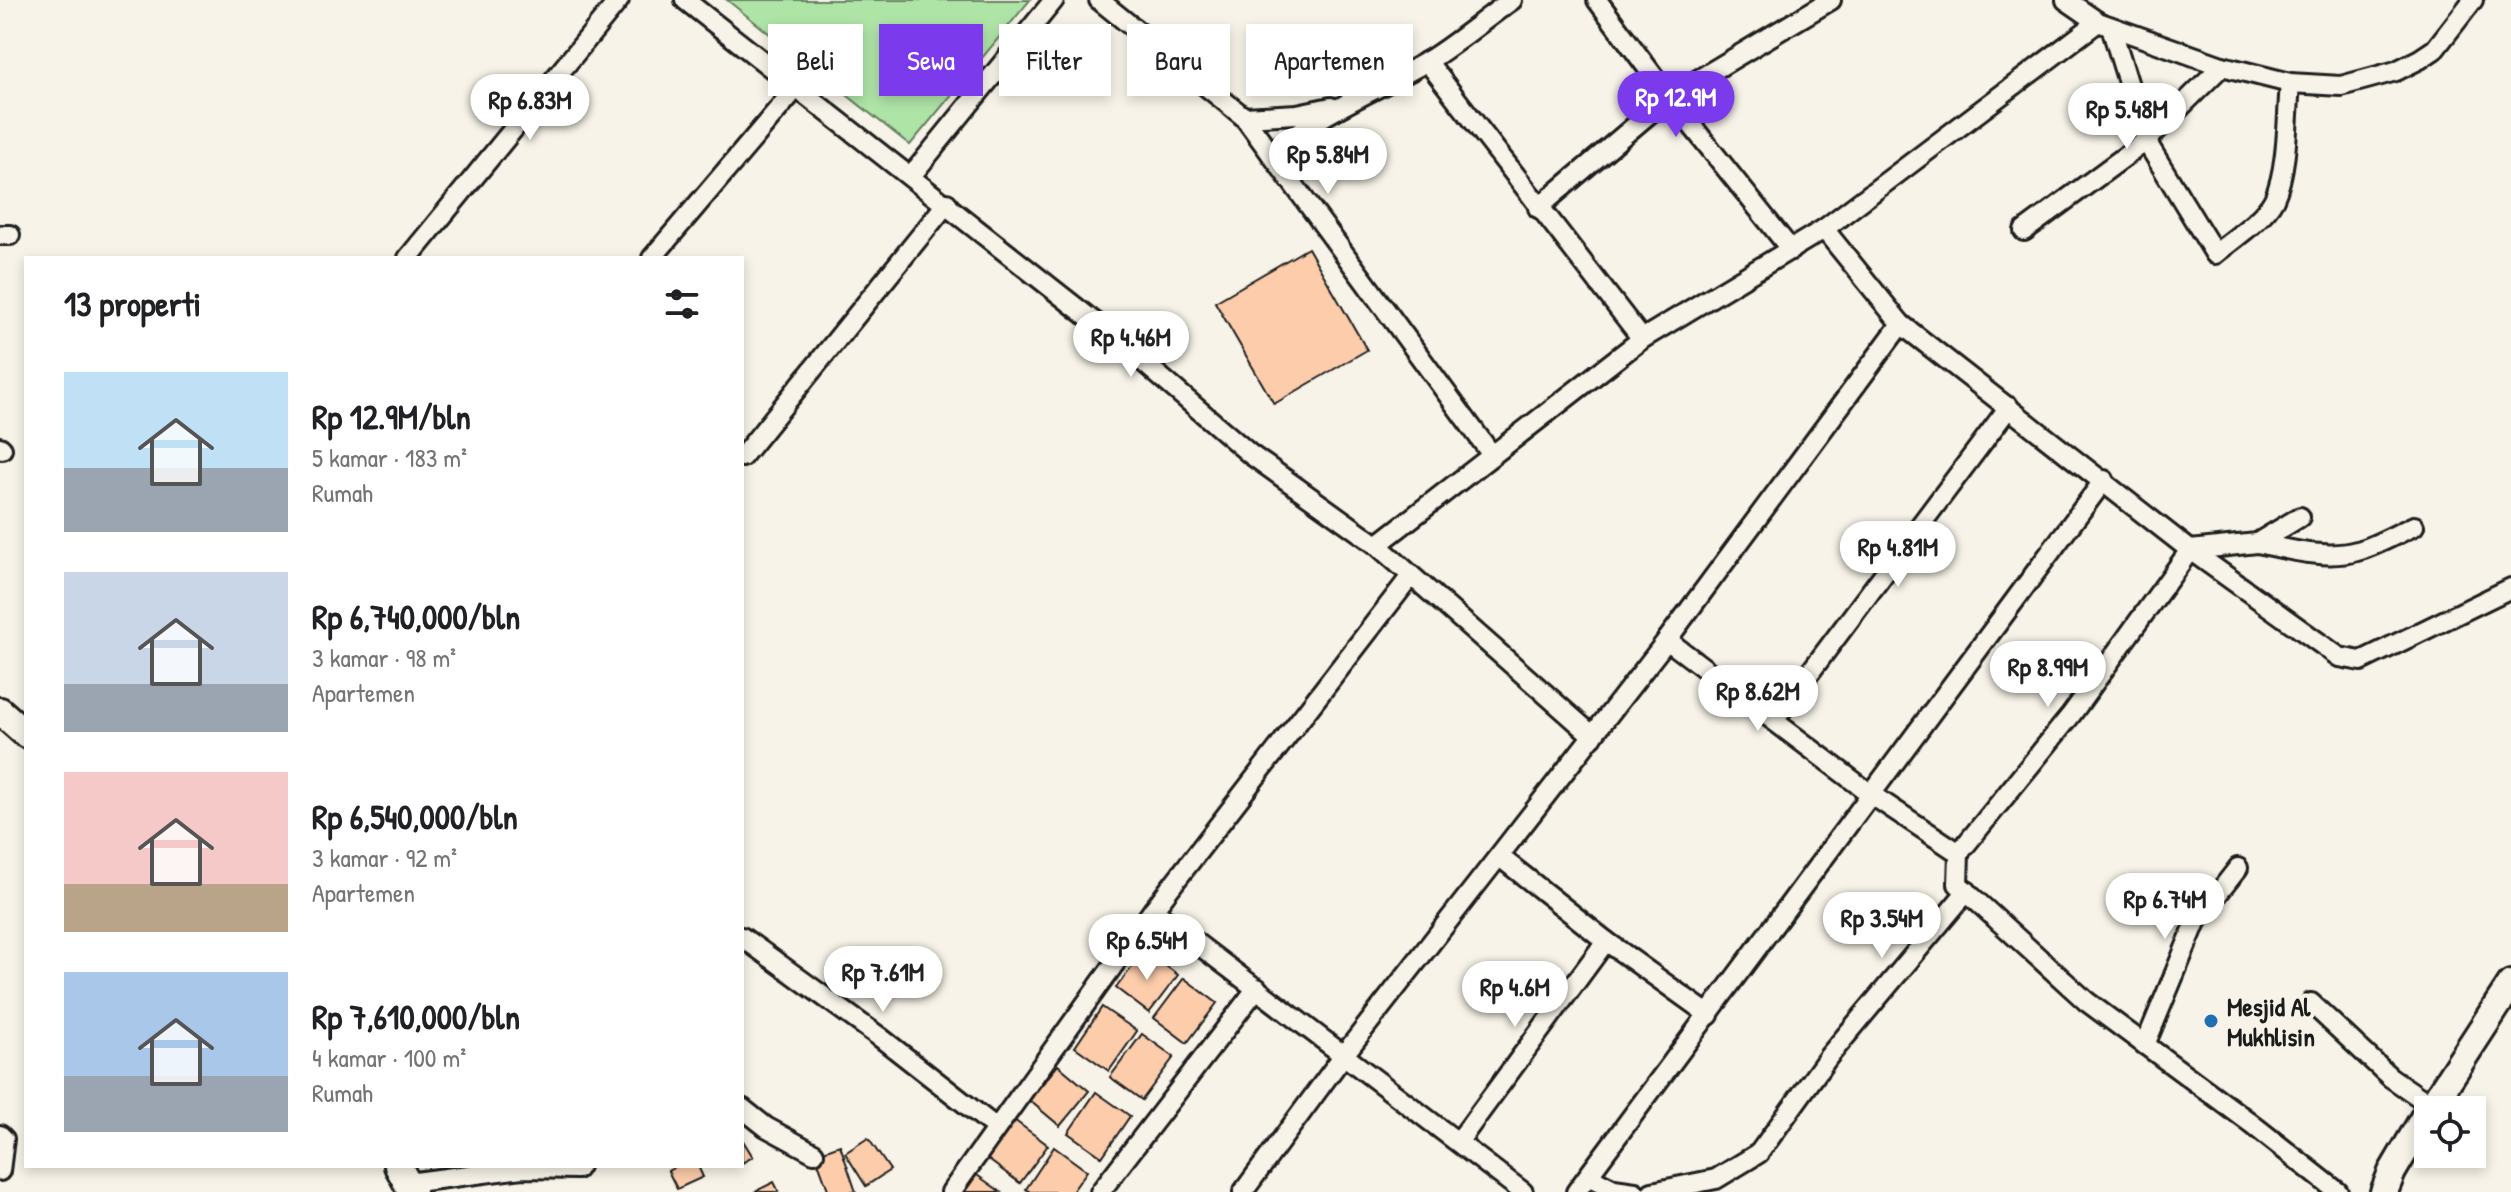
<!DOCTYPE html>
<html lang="id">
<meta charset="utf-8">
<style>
:root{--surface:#fff;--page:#f6f6f6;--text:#202124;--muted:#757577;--accent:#7c3aed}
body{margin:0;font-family:"Patrick Hand",sans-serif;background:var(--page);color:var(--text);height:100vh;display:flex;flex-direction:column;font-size:30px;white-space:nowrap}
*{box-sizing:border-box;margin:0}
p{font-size:26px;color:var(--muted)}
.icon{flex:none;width:44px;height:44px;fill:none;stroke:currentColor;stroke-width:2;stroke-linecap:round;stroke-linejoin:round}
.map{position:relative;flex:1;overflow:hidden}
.details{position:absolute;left:24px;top:256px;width:720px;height:912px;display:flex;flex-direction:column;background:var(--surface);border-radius:0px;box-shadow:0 4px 12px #0003}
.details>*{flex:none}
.guide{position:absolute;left:768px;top:24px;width:760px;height:72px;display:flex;gap:16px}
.buttons{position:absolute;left:2414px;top:1096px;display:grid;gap:16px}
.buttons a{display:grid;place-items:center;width:72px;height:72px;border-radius:0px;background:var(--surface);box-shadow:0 4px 12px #0003;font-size:40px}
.price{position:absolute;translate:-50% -68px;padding:0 18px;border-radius:28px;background:#fff;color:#222;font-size:26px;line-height:52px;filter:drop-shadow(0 2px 4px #0008)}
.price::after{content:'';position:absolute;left:50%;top:48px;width:24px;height:18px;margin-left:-12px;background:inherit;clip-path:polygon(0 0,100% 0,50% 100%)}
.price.on{background:var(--accent);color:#fff}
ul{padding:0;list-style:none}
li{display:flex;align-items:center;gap:24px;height:200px;padding:0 40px}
li span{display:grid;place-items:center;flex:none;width:224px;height:160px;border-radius:0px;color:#555}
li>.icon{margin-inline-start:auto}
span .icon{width:96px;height:96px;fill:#fffc;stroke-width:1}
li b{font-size:34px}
h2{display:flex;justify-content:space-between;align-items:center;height:96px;padding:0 40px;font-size:34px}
.chip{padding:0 28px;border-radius:0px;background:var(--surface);box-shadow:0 4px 12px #0003;font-size:28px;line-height:72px}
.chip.on{background:var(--accent);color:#fff}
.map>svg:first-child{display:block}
</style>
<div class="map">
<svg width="2511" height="1192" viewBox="0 0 2511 1192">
<rect width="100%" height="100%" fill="#f7f3e8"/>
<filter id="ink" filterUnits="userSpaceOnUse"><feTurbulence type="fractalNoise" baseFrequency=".0125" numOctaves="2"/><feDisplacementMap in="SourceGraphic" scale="16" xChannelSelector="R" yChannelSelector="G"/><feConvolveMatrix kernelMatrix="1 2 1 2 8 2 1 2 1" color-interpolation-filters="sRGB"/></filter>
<g filter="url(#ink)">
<polygon fill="#afe4a7" stroke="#668062" stroke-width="2" points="727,0 1030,0 910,145"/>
<g fill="#fcccab" stroke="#1c1c1c" stroke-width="2">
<polygon points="1308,248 1367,350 1274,404 1215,302"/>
<polygon points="1145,950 1178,975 1149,1013 1116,988"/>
<polygon points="1184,978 1217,1003 1187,1043 1154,1018"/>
<polygon points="1102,1007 1137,1031 1109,1071 1075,1047"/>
<polygon points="1142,1034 1174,1057 1142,1100 1110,1077"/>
<polygon points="1058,1065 1089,1091 1060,1126 1029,1100"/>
<polygon points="1096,1092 1130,1116 1102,1157 1068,1133"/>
<polygon points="1014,1120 1048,1145 1020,1183 986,1158"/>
<polygon points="868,1138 890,1170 866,1186 845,1153"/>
<polygon points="742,1139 753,1157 742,1163"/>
<polygon points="840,1145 856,1192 829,1192 815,1154"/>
<polygon points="1054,1147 1087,1171 1072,1192 1030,1192 1026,1189"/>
<polygon points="677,1166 698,1166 703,1177 677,1189 668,1171"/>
<polygon points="974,1173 1001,1192 961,1192"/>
<polygon points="774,1182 779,1192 757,1192 756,1191"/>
</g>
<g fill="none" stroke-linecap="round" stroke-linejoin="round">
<defs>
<g id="street">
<polyline points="685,0 1120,342 1250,454 1377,545 1593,736"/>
<polyline points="1099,0 1244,117 1492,455"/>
<polyline points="1597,0 1669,97 1791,250"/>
<polyline points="2066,0 2098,22 2222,66 2290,83 2341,86 2396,71 2420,59 2435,49 2473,0"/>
<polyline points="1427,61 1642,339"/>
<path d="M2222 66 2146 141 2215 254C2232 240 2264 219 2274 199 2288 169 2287 117 2290 83"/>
<polyline points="1244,117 1297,114 1331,107"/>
<path d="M1271 154C1316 114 1374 92 1426 62 1456 44 1483 20 1512 0"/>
<polyline points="911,176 1054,0"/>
<polyline points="1538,208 1669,97 1831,0"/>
<polyline points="1824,229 1901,324 2190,550 2339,657 2361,661 2511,588"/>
<polyline points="2024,231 2146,141 2111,27"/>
<polyline points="0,235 10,235"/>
<polyline points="408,258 619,0"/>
<polyline points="652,258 797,87"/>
<polyline points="0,447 2,449"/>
<polyline points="742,457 947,203"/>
<polyline points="2300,517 2257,543 2190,550 2071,715 1959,853 1958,884 2086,1001 2248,1121 2338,1192"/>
<path d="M2257 543C2287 549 2326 560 2357 551 2376 546 2396 534 2414 526"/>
<polyline points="1377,545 1642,339 1824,229 2098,22"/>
<polyline points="1667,640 1872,795 1959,853"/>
<polyline points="1775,719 2009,407"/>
<polyline points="1500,857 1606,941 1709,1015"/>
<polyline points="1153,910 1523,1192"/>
<polyline points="742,937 881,1038 995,1127"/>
<polyline points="2311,1003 2390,1077 2432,1106"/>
<polyline points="2145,1045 2196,922 2238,868"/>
<polyline points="742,1108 766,1127 814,1153"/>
<polyline points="0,1135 4,1139 0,1171"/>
<polyline points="1459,1141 1606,941"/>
<polyline points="1588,1176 1614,1189 1635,1192"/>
<polyline points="408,1183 522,1168 577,1169 579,1166"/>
<polyline points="951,1192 1153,910 1411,576"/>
<polyline points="1100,1192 1257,988"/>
<polyline points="1243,1192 1343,1056 1667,640 1901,324"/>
<polyline points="1576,1192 2104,480"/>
<polyline points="1652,1192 1716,1179 1759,1153 1829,1056 1967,891"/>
</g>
<g id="secondary">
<polyline points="0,711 26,734"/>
<polyline points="2429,1110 2511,984"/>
<polyline points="398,1166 412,1192"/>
<polyline points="2384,1192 2392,1172 2428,1111"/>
</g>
</defs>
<use href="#street" stroke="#1c1c1c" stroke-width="24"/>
<use href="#secondary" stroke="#1c1c1c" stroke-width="32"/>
<use href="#street" stroke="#f7f3e8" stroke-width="18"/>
<use href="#secondary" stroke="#f7f3e8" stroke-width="26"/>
</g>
</g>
<circle fill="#1f6fb2" stroke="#f7f3e8" stroke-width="3" cx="2211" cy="1021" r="8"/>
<g text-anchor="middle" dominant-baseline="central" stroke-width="8" stroke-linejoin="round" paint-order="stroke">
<g font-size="26" font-weight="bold" fill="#1c1c1c" stroke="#f7f3e8" text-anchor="start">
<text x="2227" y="1006">Mesjid Al<tspan x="2227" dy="30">Mukhlisin</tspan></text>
</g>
</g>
</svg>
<div class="buttons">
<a><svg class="icon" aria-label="locate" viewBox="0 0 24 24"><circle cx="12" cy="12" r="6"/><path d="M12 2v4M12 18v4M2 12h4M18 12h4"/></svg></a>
</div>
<b class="price on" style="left:1676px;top:139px">Rp 12.9M</b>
<b class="price" style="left:530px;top:142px">Rp 6.83M</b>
<b class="price" style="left:2127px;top:151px">Rp 5.48M</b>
<b class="price" style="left:1328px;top:196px">Rp 5.84M</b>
<b class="price" style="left:1131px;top:379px">Rp 4.46M</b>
<b class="price" style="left:1898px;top:589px">Rp 4.81M</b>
<b class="price" style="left:2048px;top:709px">Rp 8.99M</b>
<b class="price" style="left:1758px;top:733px">Rp 8.62M</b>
<b class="price" style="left:2165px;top:941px">Rp 6.74M</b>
<b class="price" style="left:1882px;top:960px">Rp 3.54M</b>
<b class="price" style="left:1147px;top:982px">Rp 6.54M</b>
<b class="price" style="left:883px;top:1014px">Rp 7.61M</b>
<b class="price" style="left:1515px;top:1029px">Rp 4.6M</b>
<div class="guide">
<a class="chip">Beli</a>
<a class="chip on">Sewa</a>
<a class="chip">Filter</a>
<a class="chip">Baru</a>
<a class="chip">Apartemen</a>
</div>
<section class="details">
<h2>13 properti<svg class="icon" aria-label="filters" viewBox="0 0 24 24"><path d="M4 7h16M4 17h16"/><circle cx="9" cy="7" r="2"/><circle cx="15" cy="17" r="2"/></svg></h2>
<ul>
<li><span style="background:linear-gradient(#bfe0f5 60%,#9aa5b1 0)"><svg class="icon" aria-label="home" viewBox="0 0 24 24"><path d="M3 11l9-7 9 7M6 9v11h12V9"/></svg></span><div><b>Rp 12.9M/bln</b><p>5 kamar · 183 m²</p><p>Rumah</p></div></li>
<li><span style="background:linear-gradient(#c9d6e8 70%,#9aa5b1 0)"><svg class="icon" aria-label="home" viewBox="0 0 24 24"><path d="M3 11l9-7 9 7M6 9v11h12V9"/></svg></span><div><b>Rp 6,740,000/bln</b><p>3 kamar · 98 m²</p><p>Apartemen</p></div></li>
<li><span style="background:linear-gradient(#f6c9c9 70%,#b9a48a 0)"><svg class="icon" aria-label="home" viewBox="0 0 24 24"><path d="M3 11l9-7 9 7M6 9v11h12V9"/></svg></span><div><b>Rp 6,540,000/bln</b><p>3 kamar · 92 m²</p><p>Apartemen</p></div></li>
<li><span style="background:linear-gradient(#a9c7e8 65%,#9aa5b1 0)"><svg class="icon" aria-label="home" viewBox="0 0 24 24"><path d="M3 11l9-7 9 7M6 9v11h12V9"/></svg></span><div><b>Rp 7,610,000/bln</b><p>4 kamar · 100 m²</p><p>Rumah</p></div></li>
</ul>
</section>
</div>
